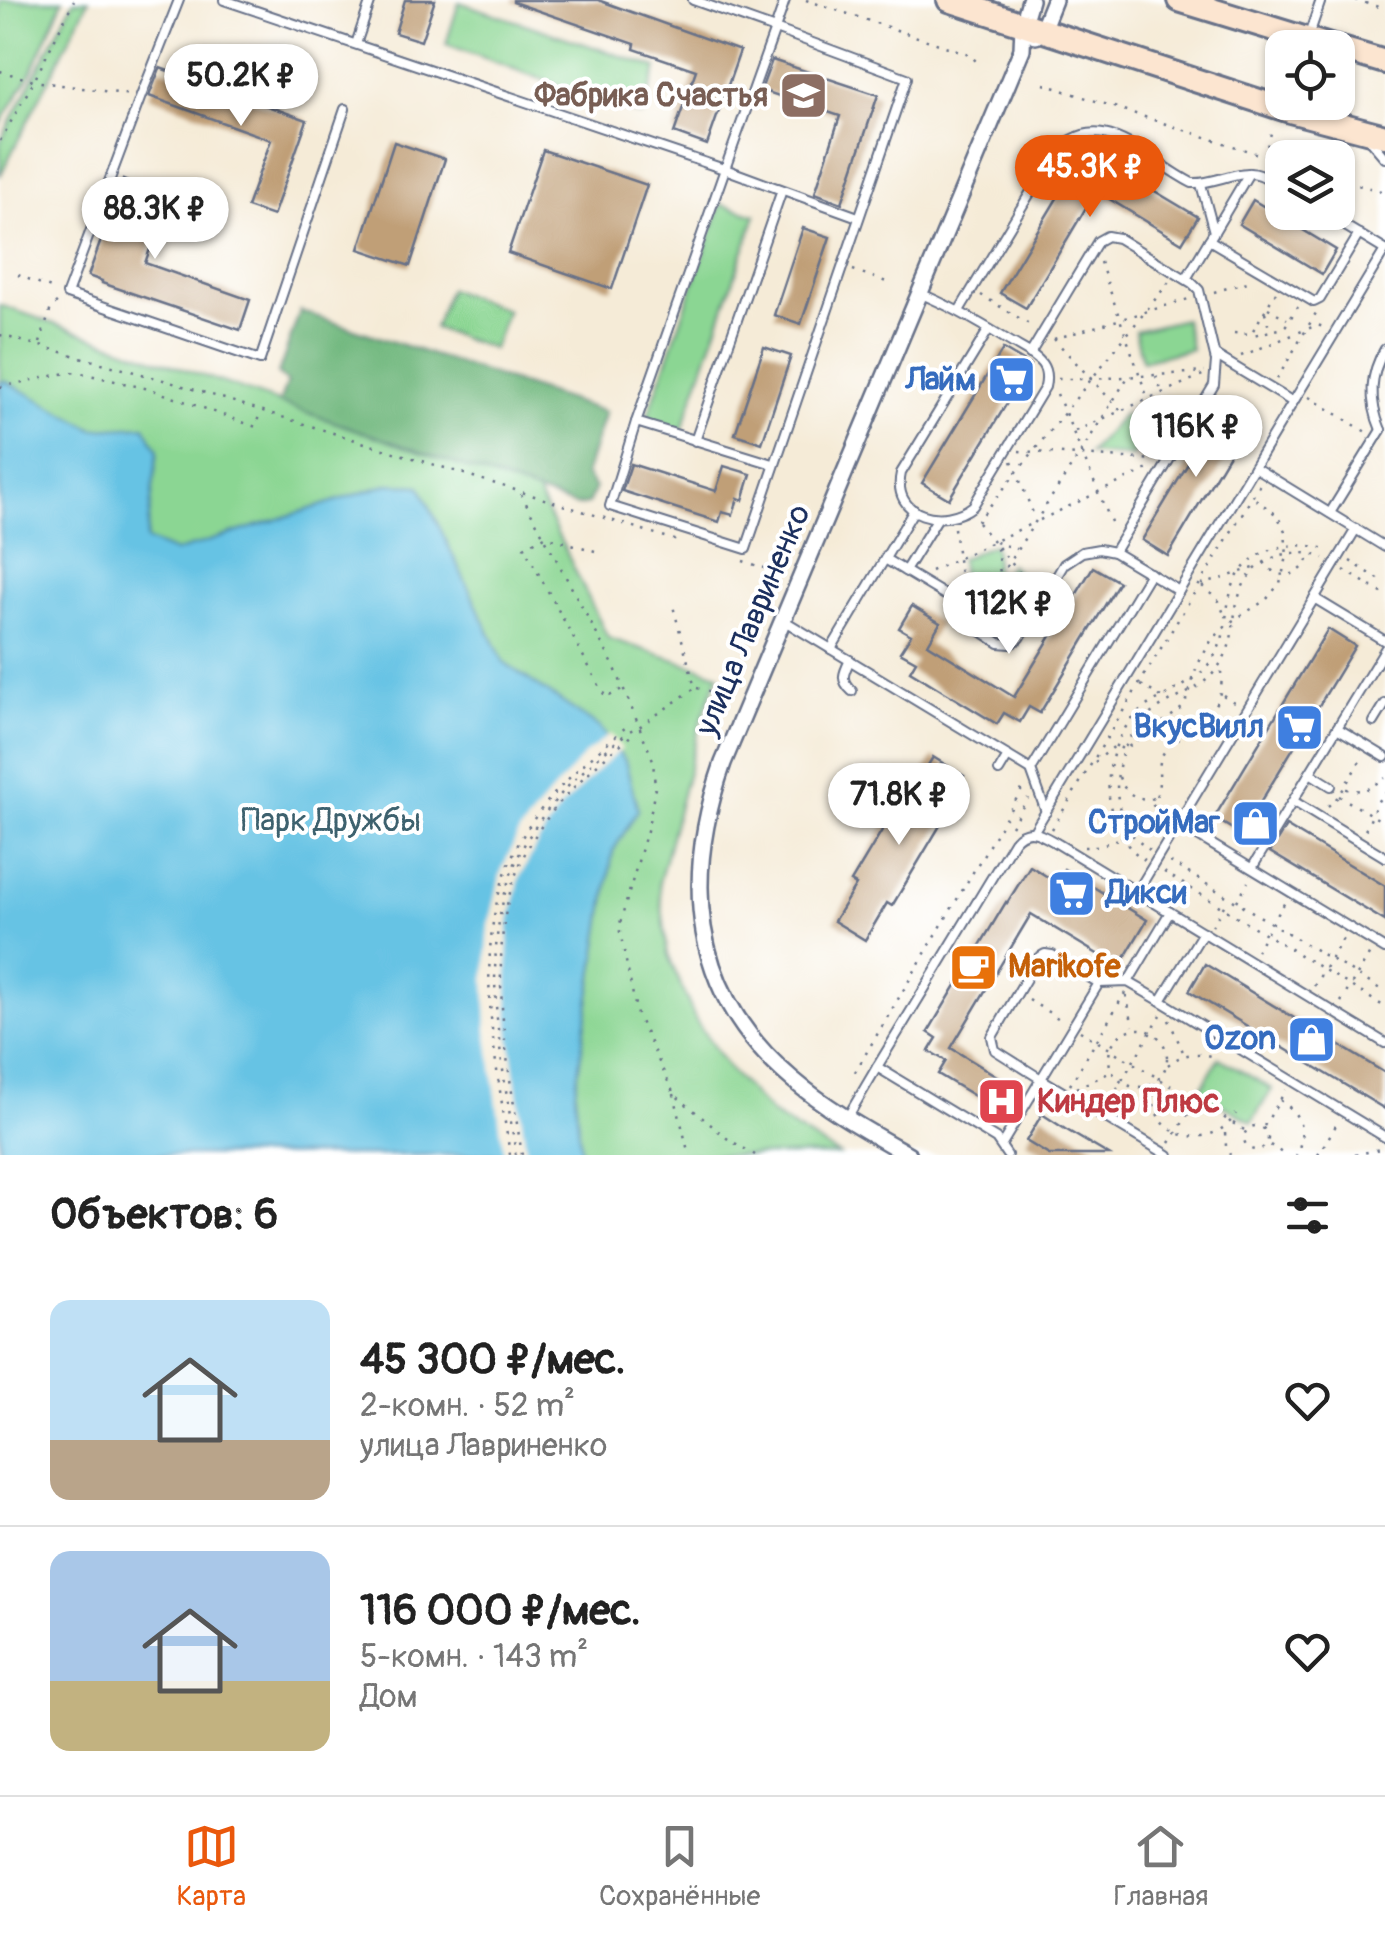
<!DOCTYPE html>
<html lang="ru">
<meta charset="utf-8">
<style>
:root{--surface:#fff;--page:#f2f2f2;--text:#222;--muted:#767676;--line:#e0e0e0;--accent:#ea580c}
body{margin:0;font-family:Pangolin,sans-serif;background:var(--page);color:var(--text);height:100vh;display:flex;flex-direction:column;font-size:38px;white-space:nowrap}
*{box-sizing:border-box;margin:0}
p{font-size:32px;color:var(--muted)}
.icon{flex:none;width:55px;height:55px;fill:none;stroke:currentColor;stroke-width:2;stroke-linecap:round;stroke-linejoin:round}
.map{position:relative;height:1155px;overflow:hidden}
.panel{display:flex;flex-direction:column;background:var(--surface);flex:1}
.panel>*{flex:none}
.tools{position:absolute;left:1265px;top:30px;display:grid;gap:20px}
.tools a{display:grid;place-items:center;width:90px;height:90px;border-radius:20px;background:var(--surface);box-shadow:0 2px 8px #0004;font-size:50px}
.price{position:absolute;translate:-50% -85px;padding:0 22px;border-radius:35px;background:#fff;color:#222;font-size:32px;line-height:65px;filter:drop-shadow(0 2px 5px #0008)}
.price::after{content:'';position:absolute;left:50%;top:60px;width:30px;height:22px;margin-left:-15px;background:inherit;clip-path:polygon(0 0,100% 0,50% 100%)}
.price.on{background:var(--accent);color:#fff}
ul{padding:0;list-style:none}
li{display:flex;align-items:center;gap:30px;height:250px;padding:0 50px}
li+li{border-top:2px solid var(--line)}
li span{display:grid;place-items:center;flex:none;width:280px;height:200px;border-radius:20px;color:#555}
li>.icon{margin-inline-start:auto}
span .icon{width:120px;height:120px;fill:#fffc;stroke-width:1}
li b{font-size:42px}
h2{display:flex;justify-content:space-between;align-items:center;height:120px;padding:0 50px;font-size:42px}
.tabs{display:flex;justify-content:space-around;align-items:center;height:140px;border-top:2px solid var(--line);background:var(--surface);font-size:28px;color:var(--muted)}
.tabs a{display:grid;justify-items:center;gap:5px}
.tabs .on{color:var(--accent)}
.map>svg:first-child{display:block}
</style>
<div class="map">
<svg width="1385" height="1155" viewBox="0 0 1385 1155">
<rect width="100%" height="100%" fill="#fff"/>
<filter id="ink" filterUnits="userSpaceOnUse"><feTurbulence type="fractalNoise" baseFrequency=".01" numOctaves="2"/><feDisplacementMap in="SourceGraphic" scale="20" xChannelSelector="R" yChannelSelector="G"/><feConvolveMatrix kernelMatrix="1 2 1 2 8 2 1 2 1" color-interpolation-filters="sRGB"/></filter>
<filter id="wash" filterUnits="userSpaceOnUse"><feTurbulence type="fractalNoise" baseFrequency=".0048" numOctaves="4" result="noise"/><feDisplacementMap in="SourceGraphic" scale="40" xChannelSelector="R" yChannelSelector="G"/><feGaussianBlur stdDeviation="2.25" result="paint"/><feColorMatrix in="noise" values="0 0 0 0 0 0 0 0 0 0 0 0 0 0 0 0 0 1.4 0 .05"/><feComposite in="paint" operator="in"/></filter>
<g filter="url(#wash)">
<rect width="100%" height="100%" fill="#f5ebd7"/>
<g fill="#8bd693" stroke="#538278" stroke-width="2.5">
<polygon points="0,0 63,0 32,71 0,125"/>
<polygon points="74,0 89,0 0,176 0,142"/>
<polygon points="459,2 657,68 642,116 446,44"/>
<polygon points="721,204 756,215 681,433 646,421"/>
<polygon points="449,289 507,310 493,349 434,328"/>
<polygon points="0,305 537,492 608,638 719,674 701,721 659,883 668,955 696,1021 729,1069 773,1115 839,1155 0,1155"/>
<polygon points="1184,319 1191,349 1142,361 1135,331"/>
<polygon points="1147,401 1162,439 1134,452 1133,457 1089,453 1123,415 1133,416 1137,406"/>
<path d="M993 544C998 562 994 581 984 597L963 585 960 559Z"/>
<polygon points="1010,564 1028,585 1003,626 979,612"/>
<polygon points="1219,1058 1272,1089 1252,1122 1199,1091"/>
</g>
<polygon fill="#70b77d" stroke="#46736e" stroke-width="2.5" points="300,311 605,412 585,475 595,488 588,504 576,506 279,403 287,382 278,374"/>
<polygon fill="#66c3e4" stroke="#4079a1" stroke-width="2.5" points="5,381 94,429 145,426 158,450 146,540 175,552 389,484 420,486 504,663 599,727 625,761 638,810 613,851 575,1092 581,1155 0,1155 0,383"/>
<polygon fill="#f5ebd7" points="610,734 622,749 599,769 560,809 538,843 520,877 509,926 508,978 509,1029 527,1155 504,1155 487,1031 485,977 489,925 501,871 518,834 545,799 585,754"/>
<g id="blocks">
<g fill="#c09f77">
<polygon points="405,0 435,0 421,41 395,33"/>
<polygon points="513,0 598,0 740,51 707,145 674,133 696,70 634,49 635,44 513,2"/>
<polygon points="772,60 878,95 842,203 815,193 840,116 761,90"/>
<polygon points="160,68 307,120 273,216 247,207 271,140 149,96"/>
<polygon points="394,142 445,159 410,266 359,249"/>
<polygon points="543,150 647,185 612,289 508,253"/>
<polygon points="1086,150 1198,217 1182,243 1096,191 1026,308 1000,293"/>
<polygon points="123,180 168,199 145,263 250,300 240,330 102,283 102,281 88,276"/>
<polygon points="1253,200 1336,250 1322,274 1239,224"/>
<polygon points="803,228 830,237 801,324 774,315"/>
<polygon points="764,347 791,356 762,443 735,434"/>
<polygon points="1003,349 1030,365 949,499 922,483"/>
<polygon points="1224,404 1250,419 1168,556 1142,540"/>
<polygon points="631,464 716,491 724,466 751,474 743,500 738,498 733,515 722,512 719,522 622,491"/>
<polygon points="1093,567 1119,582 1040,713 1029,707 1020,722 1004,713 997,724 910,671 916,661 900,652 911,635 899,628 912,606 940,623 928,644 1014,697"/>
<polygon points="1328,629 1355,646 1257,808 1273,818 1258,844 1214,818"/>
<polygon points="933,757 964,776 942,811 947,814 892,906 887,903 865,940 834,921 856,885 851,882 906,790 911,793"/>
<polygon points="1286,826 1385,886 1385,921 1270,852"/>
<polygon points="1030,866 1056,882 1064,869 1147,920 1119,967 1031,914 951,1048 1018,1089 1003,1113 938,1074 946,1061 929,1051 937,1038 928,1032 1006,902 1007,903"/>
<polygon points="1205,964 1385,1073 1385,1109 1189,991"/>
<polygon points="1042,1114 1065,1129 1109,1155 1049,1155 1026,1141"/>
</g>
</g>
</g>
<g filter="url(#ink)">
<use href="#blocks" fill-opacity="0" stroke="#677188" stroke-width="2.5"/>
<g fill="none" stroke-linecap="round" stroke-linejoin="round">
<defs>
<g id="lane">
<polyline points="179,0 141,96 67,294 260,360 345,109"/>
<polyline points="224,0 727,170"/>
<polyline points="693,0 775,29 785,0"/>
<polyline points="1308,38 1321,0"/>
<polyline points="356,44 371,0"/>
<polyline points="1368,138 1385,158"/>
<polyline points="1201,184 1214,232"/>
<polyline points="778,188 858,217"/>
<polyline points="1322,212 1385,250"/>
<polyline points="1209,240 1314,302 1320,299 1359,234"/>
<polyline points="1186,279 1249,173"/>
<path d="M919 293C951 306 980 323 1009 341 1020 348 1035 354 1042 364 1047 371 1047 378 1045 387L973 506C944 529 891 517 901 473L989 329"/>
<path d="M959 311 1050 160C1097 99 1143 158 1192 183 1213 185 1242 167 1260 175 1268 178 1275 184 1282 188"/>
<polyline points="1030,354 1098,241 1107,236 1118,238 1192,283 1199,290 1216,361 1214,385 1114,552"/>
<polyline points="1215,355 1293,402"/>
<polyline points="636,422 725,169"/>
<path d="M1381 430C1369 402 1369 375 1385 349"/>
<polyline points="695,441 782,190 725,169 775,29 907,78 746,549 610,506 636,422 773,464"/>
<polyline points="1254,467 1385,547"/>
<polyline points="1330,513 1381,430"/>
<polyline points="885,559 960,604 973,626 999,643 1011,644 1020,638 1064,564 1082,552 1099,549 1114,552 1179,591"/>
<polyline points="905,571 937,519"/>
<polyline points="1314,598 1385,641"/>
<polyline points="783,620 1031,770 1046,812"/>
<polyline points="831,649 914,510"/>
<path d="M850 660C843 674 840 680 852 691"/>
<polyline points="1374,722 1385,704"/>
<polyline points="1337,728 1385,757"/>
<polyline points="1031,770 1150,573"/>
<polyline points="999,771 1008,756"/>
<polyline points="1310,773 1331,786"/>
<polyline points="1293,801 1385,857"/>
<polyline points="1178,824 1385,949"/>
<polyline points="1034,831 1385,250"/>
<polyline points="1252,868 1385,649"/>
<polyline points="1137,892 1356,529"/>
<polyline points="1128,982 1170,912"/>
<polyline points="1099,983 1041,1079 1168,1155"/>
<polyline points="1161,1001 1385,1137"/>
<path d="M877 1067 1014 841C1028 824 1042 835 1058 844L1385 1043"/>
<polyline points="847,1118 877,1067 996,1139 1007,1155"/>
<polyline points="1002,1144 1041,1079 995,1050 992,1037 1038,958 1045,954 1052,955 1099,983 1128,982 1161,1001 1203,932"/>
</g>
<g id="street">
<polyline points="1036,36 1042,30 1054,0"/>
<path d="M909 1155C869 1132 827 1109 792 1079 691 994 682 881 723 763L1022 49 1023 24 1030 0"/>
</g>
<g id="secondary">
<polyline points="949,0 1290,111 1385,136"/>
<polyline points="1179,0 1336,48"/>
<polyline points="1338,48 1385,62"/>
</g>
</defs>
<use href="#lane" stroke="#677188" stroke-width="12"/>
<use href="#street" stroke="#677188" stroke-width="20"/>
<use href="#secondary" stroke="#677188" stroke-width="28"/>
<g stroke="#677188" stroke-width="2.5" stroke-dasharray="2.5 8" stroke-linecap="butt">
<polyline points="806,0 969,54 978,63"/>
<polyline points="1355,0 1385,9"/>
<polyline points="0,71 34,81 131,95"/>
<polyline points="1044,84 1282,162"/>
<polyline points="0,141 34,81 74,0"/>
<polyline points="1264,156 1272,130"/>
<polyline points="1338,180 1385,192"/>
<polyline points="1100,262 1148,399 1166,442"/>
<polyline points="853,270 889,283"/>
<polyline points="18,275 56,290"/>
<polyline points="1214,292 1254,280"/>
<polyline points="1276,292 1252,332 1253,335 1284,328 1298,307"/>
<polyline points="981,295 1034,327"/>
<polyline points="1268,308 1287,319"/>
<polyline points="1265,312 1270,332"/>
<polyline points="1234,333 1251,334"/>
<polyline points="0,335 167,381 678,541"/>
<polyline points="1054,339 1192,298"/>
<polyline points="1054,339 1121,411"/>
<polyline points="40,343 51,308 59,301"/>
<polyline points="1241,356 1317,325 1327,328"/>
<polyline points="1156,376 1162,392"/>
<polyline points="1058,379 1091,379 1205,372"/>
<polyline points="1277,379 1316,313"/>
<polyline points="0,387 66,373 77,372 153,390 256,427 260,411"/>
<polyline points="1057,394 1114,529"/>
<polyline points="1309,397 1366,432"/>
<polyline points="1075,431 1205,374"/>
<polyline points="1019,451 1155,460"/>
<polyline points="1012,461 1035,518"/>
<polyline points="521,494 615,668 653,760 655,788 648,827 619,927 637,1015 674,1094 728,1139 755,1155"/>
<polyline points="1040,520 1150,468"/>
<polyline points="977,522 1169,282"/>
<polyline points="978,523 1034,590"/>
<polyline points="954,528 962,590"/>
<polyline points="995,542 1016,549"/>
<polyline points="997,548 1000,574"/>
<polyline points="595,551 545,536 524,547 606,698 622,689"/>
<polyline points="743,561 771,570"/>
<polyline points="1350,561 1385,583"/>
<path d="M1264 562C1278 583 1303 577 1310 555"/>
<polyline points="1344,570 1385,595"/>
<polyline points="931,571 1033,523"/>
<path d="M1201 584C1221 581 1236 572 1255 568"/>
<polyline points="1202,586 1219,601 1226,619"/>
<polyline points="977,611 1081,452 1128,377"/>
<polyline points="1141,685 1168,701"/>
<polyline points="697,688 720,694"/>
<polyline points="1223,695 1237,704"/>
<polyline points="1095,762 1116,745 1124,750 1180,710 1188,697 1197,666 1211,641 1229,623 1266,600 1280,583 1287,557 1285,531 1277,515 1254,498"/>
<path d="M1119 777C1125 794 1137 801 1155 798"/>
<polyline points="1346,789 1364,791 1385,778"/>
<polyline points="1339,796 1385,823"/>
<polyline points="1328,806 1339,796 1363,756"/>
<polyline points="1011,826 1028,798"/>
<polyline points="1052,829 1260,484"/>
<path d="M1365 830C1373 818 1373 803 1385 793"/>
<path d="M1084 847C1118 846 1152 824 1158 789 1161 776 1156 762 1165 751 1169 745 1177 741 1183 736 1209 718 1227 699 1220 666"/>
<path d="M1150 850C1131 838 1121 822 1118 800 1113 764 1128 727 1159 708 1180 695 1200 690 1216 670 1239 640 1229 620 1241 591 1254 557 1292 545 1324 558"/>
<path d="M1145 860C1125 848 1113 826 1110 804 1104 766 1117 724 1151 703 1171 691 1193 684 1208 665 1231 636 1222 616 1233 586 1248 546 1293 539 1330 550"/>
<polyline points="1170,862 1385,992"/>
<polyline points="1164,872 1385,1007"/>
<polyline points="1237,901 1248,882"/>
<polyline points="1212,926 1228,899"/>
<polyline points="1256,951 1285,902"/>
<polyline points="1314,986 1344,937"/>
<polyline points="1126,995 1133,1026"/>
<polyline points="1029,1000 1061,1020"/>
<polyline points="1341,1002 1370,953"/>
<polyline points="1169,1020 1184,1054"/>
<circle cx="1138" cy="1058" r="29"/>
<polyline points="1080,1031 1246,1131"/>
<path d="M1168 1065C1182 1053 1198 1051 1216 1058"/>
<polyline points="855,1072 1024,786"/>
<path d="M1155 1083C1142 1137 1210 1155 1236 1114"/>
<polyline points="1070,1085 1125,993"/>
<polyline points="1076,1088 1109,1073"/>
<polyline points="674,1094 689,1155"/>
<path d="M1280 1100C1301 1113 1307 1133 1296 1155"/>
<polyline points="1106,1107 1161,1015"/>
<circle cx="1256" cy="1138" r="12"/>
<polyline points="1264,1126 1286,1090"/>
<polyline points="1225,1133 1226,1146 1230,1155"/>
<polyline points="1170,1143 1195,1103"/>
<polyline points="1270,1145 1285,1155"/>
<path d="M510 1155C495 1053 467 934 521 839 546 795 588 759 626 727L629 731 639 727 695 688 673 606"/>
<path d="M516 1155C503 1064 479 963 511 874 531 817 581 770 627 733"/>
<path d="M522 1155C509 1071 485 956 516 874 537 817 586 772 632 735L630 732"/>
<polyline points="1318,1155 1338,1122"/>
<polyline points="1355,1155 1384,1148"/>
</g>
<use href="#lane" stroke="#fff" stroke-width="8"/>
<use href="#street" stroke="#fff" stroke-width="15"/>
<use href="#secondary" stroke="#fce5d0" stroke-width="22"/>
</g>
</g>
<defs>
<symbol id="school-square" viewBox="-11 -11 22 22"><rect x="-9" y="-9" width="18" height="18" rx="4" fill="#8d6e63" stroke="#fff"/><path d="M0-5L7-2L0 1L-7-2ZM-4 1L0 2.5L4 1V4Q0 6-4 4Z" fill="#fff"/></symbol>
<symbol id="supermarket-square" viewBox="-11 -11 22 22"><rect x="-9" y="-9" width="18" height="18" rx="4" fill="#3f7fe0" stroke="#fff"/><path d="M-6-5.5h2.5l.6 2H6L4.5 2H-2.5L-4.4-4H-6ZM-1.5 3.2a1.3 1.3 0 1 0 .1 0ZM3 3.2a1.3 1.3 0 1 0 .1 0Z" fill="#fff"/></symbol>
<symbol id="shop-square" viewBox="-11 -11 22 22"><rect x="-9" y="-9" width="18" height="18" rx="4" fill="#3f7fe0" stroke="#fff"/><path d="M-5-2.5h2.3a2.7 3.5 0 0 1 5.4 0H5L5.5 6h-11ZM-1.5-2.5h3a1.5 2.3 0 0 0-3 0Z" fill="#fff"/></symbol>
<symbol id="cafe-square" viewBox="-11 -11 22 22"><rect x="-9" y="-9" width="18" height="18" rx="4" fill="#e8710a" stroke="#fff"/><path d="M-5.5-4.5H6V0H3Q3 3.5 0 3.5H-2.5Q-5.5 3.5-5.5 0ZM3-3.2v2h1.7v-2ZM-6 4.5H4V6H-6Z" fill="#fff"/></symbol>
<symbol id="hospital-square" viewBox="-11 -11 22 22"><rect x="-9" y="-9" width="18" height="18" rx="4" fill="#e0444e" stroke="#fff"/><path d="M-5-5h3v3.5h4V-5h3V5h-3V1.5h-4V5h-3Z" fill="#fff"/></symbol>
</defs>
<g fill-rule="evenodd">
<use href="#school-square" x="776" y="68" width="55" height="55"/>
<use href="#supermarket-square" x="984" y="352" width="55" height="55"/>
<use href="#supermarket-square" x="1272" y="700" width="55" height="55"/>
<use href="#shop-square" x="1228" y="796" width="55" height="55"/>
<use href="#supermarket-square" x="1044" y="866" width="55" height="55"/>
<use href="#cafe-square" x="946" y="940" width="55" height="55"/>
<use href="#shop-square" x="1284" y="1012" width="55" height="55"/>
<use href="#hospital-square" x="974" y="1074" width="55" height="55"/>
</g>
<g text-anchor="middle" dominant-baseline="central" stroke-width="8" stroke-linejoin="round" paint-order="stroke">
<g font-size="32" font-weight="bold" fill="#785e54" stroke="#fff" text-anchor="end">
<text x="768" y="96">Фабрика Счастья</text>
</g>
<g font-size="32" font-weight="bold" fill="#366cbe" stroke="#fff" text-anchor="end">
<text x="976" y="380">Лайм</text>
<text x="1264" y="727">ВкусВилл</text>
<text x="1220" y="823">СтройМаг</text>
<text x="1106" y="893" text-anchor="start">Дикси</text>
<text x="1276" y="1039">Ozon</text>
</g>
<g font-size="32" fill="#1b2f5e" stroke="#fff">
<text transform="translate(753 620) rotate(-67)">улица Лавриненко</text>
</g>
<g font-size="32" fill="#3d616e" stroke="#fff">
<text x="331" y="821">Парк Дружбы</text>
</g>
<g font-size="32" font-weight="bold" fill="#c56008" stroke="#fff" text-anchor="start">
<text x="1008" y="967">Marikofe</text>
</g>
<g font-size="32" font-weight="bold" fill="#be3a42" stroke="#fff" text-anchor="start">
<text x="1037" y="1102">Киндер Плюс</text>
</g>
</g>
</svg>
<div class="tools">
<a><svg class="icon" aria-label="locate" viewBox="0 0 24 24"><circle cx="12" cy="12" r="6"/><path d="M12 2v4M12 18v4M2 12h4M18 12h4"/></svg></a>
<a><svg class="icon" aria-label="layers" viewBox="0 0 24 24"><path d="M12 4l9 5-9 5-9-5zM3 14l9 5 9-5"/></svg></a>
</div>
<b class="price" style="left:241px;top:129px">50.2K ₽</b>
<b class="price on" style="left:1090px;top:220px">45.3K ₽</b>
<b class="price" style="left:155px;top:262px">88.3K ₽</b>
<b class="price" style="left:1196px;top:480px">116K ₽</b>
<b class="price" style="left:1009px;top:657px">112K ₽</b>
<b class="price" style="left:899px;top:848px">71.8K ₽</b>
</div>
<section class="panel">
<h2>Объектов: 6<svg class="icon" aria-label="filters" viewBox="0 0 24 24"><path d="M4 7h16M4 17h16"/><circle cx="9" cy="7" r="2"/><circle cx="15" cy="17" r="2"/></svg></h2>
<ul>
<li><span style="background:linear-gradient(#bfe0f5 70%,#b9a48a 0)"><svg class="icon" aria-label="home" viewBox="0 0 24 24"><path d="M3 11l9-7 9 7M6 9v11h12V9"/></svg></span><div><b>45 300 ₽/мес.</b><p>2-комн. · 52 m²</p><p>улица Лавриненко</p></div><svg class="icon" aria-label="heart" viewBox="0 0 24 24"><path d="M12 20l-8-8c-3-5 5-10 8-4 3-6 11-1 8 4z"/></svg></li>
<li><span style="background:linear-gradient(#a9c7e8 65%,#c2b280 0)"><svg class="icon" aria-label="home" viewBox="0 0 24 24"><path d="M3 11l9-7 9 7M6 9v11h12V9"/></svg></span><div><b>116 000 ₽/мес.</b><p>5-комн. · 143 m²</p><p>Дом</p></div><svg class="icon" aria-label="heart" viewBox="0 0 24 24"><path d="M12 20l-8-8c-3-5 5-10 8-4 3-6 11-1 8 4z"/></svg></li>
</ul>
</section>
<nav class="tabs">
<a class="on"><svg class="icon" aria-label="map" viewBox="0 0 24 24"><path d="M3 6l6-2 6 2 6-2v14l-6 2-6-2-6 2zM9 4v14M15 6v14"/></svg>Карта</a>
<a><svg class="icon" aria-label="saved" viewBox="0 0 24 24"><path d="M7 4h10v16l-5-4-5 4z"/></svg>Сохранённые</a>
<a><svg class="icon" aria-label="home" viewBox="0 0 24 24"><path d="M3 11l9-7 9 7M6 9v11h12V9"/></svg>Главная</a>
</nav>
